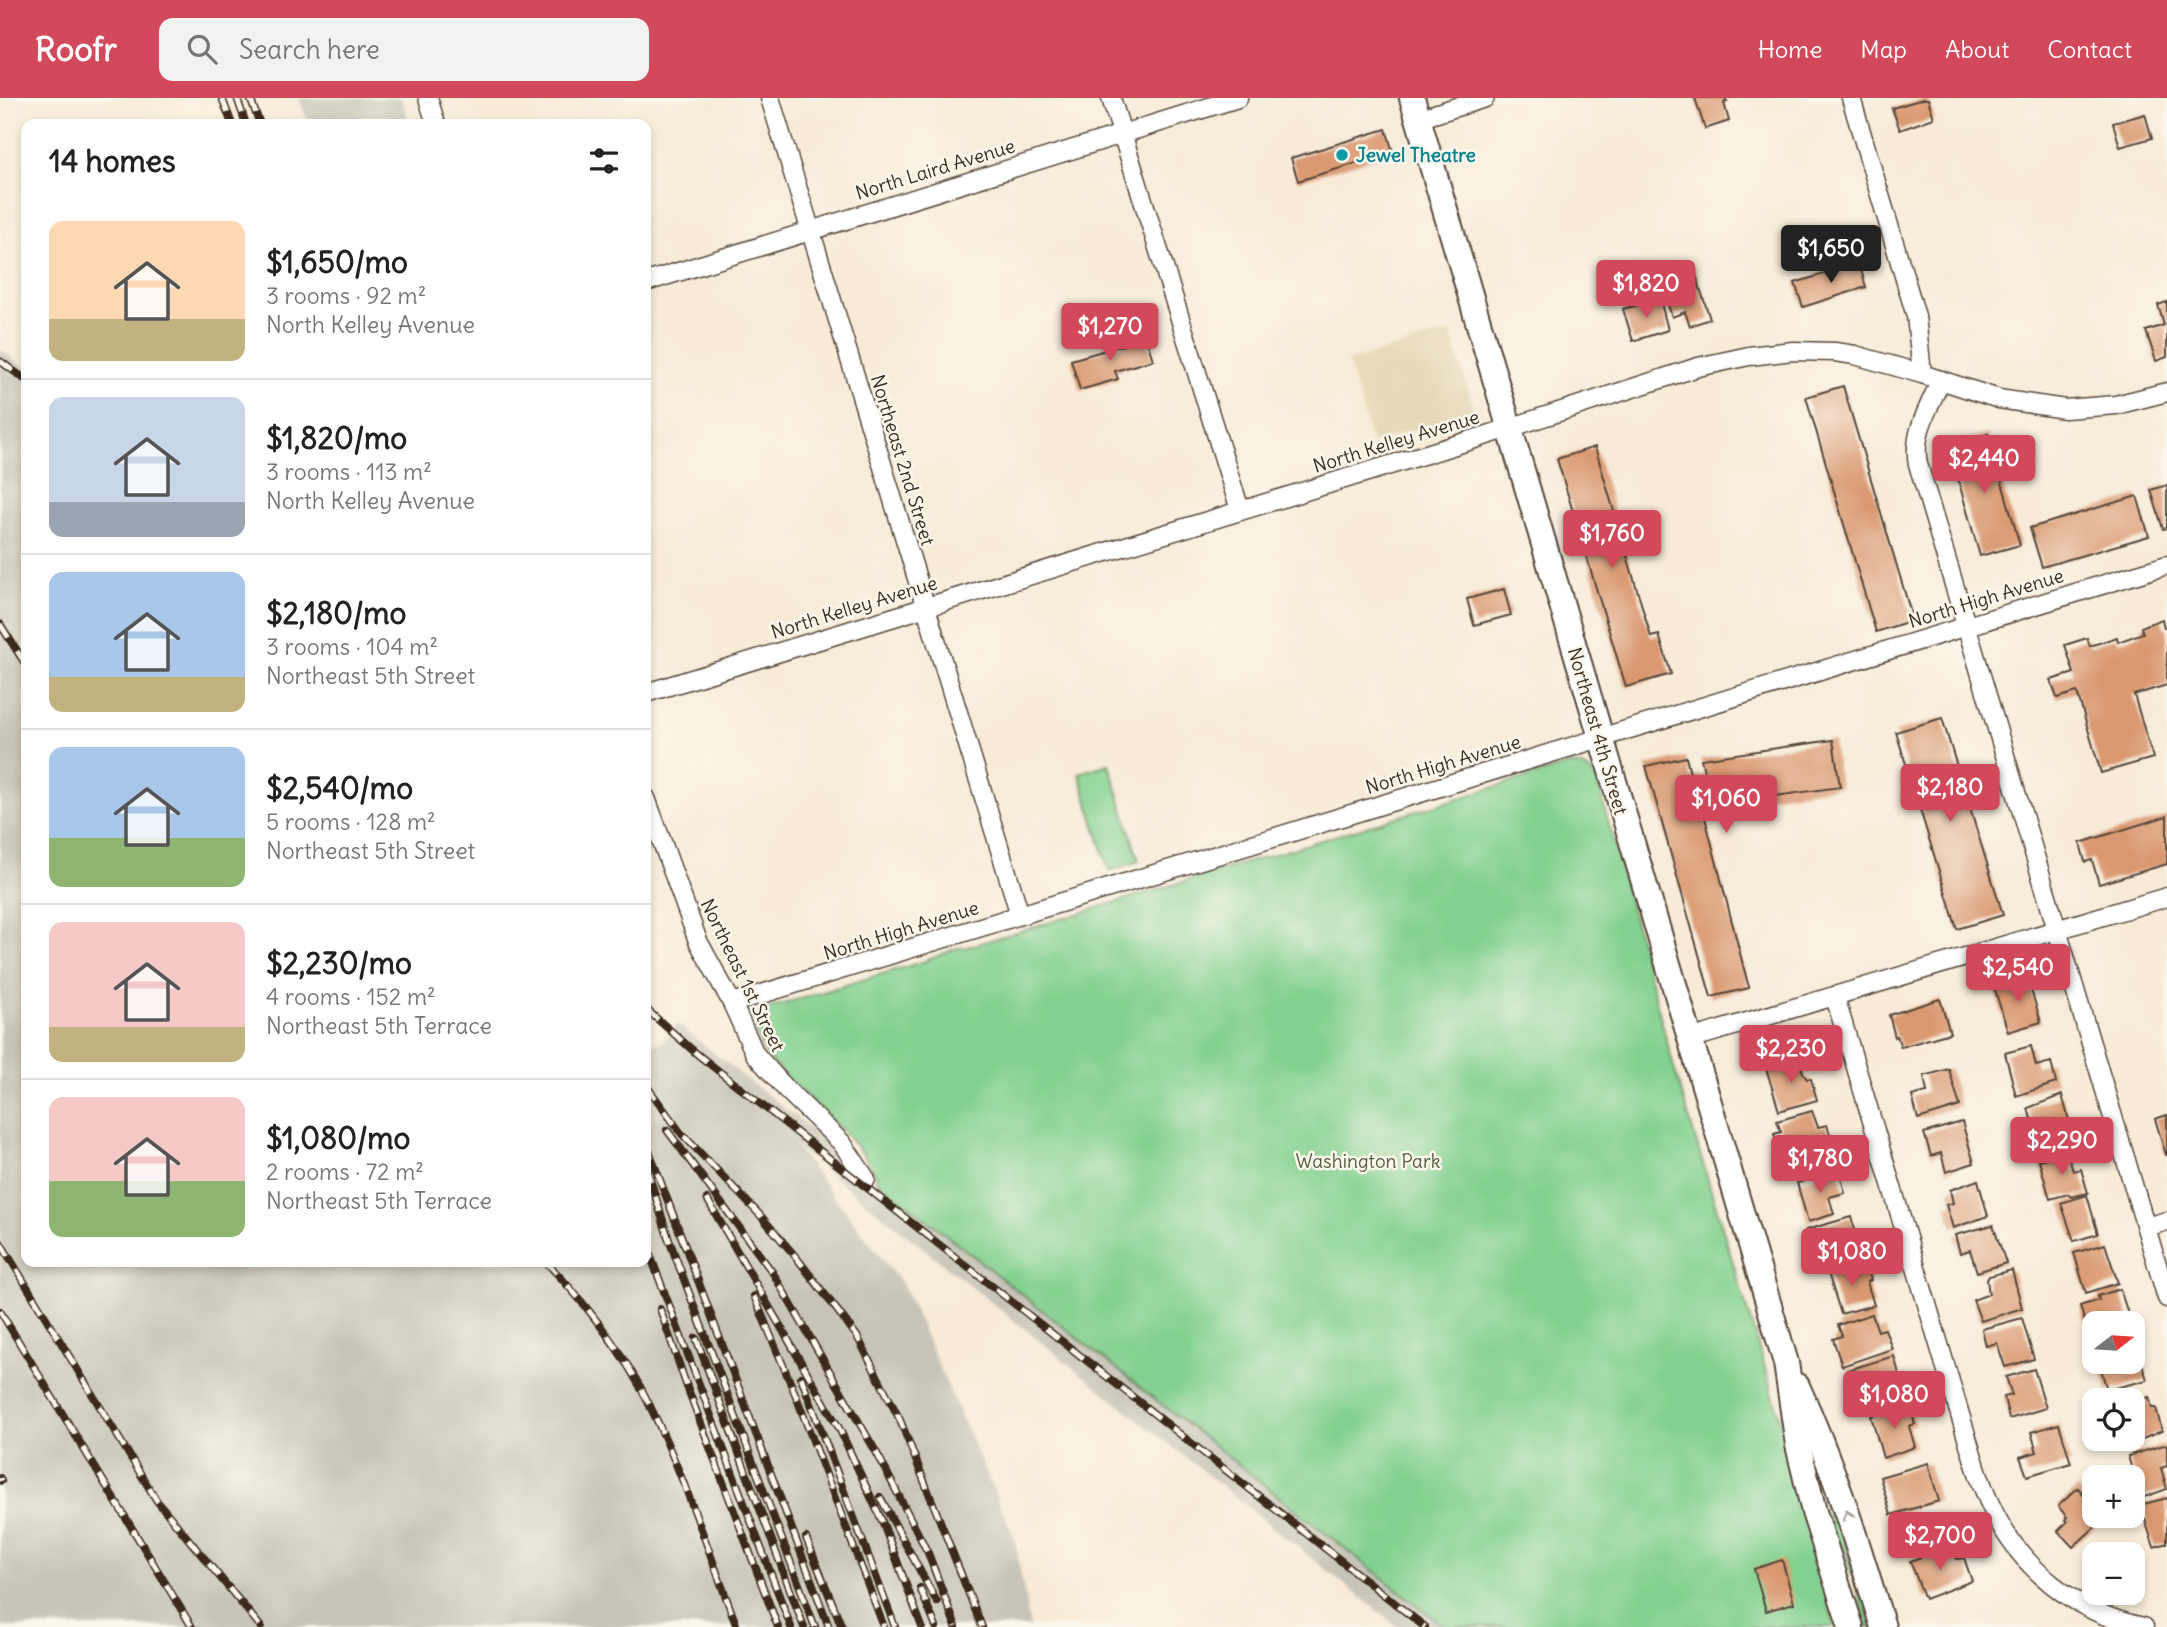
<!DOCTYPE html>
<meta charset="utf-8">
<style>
:root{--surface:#fff;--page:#f2f2f2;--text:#222;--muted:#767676;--line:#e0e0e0;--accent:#d1495b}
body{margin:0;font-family:Delius,sans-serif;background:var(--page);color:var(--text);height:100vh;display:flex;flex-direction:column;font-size:26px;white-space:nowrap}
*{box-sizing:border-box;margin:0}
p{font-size:23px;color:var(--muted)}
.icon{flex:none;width:38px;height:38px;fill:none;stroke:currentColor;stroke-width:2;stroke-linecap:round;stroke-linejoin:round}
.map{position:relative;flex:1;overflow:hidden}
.sheet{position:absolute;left:21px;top:21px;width:630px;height:1148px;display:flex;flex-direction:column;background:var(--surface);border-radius:14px;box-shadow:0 4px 10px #0003}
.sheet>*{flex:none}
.needle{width:46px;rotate:73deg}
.controls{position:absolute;left:2082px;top:1213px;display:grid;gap:14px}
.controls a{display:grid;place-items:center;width:63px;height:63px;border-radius:14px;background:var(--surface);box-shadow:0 4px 10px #0003;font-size:35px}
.price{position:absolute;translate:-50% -60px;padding:0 16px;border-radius:7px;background:var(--accent);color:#fff;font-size:23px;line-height:46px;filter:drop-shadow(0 2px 4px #0008)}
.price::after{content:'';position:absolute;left:50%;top:42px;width:21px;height:16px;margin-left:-10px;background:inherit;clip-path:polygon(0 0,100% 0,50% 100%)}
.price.selected{background:#222;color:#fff}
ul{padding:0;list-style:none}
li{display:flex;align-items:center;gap:21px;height:175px;padding:0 28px}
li+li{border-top:2px solid var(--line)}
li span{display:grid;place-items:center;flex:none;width:196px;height:140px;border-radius:14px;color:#555}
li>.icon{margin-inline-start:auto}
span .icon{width:84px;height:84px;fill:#fffc;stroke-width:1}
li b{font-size:30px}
h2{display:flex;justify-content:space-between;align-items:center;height:84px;padding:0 28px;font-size:30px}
header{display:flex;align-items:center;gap:42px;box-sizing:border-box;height:98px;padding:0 35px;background:var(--accent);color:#fff}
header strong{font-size:33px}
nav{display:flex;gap:38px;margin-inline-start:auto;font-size:24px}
.search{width:490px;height:63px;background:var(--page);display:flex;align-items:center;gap:18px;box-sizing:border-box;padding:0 24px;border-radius:14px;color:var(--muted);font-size:26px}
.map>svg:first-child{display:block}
</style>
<header>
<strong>Roofr</strong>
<div class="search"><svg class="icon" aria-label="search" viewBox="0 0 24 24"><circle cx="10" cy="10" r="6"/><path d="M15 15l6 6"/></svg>Search here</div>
<nav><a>Home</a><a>Map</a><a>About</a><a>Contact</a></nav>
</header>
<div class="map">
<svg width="2167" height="1529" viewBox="0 0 2167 1529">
<rect width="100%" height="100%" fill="#fbf7ec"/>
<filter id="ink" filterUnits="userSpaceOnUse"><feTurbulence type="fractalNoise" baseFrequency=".0143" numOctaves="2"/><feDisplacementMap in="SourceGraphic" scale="14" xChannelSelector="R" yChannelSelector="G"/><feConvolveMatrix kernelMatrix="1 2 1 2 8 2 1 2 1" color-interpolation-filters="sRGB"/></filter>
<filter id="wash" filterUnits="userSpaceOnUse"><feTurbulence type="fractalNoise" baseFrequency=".00686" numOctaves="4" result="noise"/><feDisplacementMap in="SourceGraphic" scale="28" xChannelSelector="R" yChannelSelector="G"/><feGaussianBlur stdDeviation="1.57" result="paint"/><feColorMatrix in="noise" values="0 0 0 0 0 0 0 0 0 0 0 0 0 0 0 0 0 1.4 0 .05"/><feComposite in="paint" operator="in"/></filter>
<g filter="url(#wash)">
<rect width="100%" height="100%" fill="#f8ebd8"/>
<polygon fill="#e7daba" points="1450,234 1475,313 1372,345 1348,263"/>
<g fill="#c8c4b8">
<polygon points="299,0 401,0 410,26 309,26"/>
<polygon points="0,251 26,270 26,1164 646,1164 646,947 663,945 677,926 1445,1529 1398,1529 794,1047 904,1189 1015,1441 1030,1529 0,1529"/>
</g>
<g fill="#83d190" stroke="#5f7e57" stroke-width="2">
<polygon points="1109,666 1139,763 1109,773 1079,675"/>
<path d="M1568 667C1583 666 1592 672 1598 686L1674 970 1779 1317 1835 1529H1445L879 1084C862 1045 825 1017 795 987 782 975 763 958 758 941 754 930 759 919 766 911L925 863 957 850 967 849 1018 834Z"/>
<polygon points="1811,1342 1874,1529 1868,1529 1845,1453 1835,1439 1829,1425 1807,1344"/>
</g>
<g id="blocks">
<g fill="#da9971">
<polygon points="1695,0 1725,0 1727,4 1724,5 1729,23 1705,31"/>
<polygon points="1923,1 1928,1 1934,20 1900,32 1892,10"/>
<polygon points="2145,16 2152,40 2120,49 2113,25"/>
<polygon points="1386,31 1393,54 1298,83 1291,60"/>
<polygon points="1859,165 1866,189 1803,209 1795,185"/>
<polygon points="1693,168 1710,221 1690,228 1685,214 1672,219 1659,179"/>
<polygon points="1660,201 1668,232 1633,243 1623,211"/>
<polygon points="2167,204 2167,259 2156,263 2146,233 2164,227 2158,207"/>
<polygon points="1144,239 1146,240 1153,262 1115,273 1118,281 1080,292 1071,262 1137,243 1136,241"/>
<polygon points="1843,288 1913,522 1876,534 1806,299"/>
<polygon points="1988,336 2020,447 1980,458 1948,347"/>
<polygon points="1595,349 1651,539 1659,537 1671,576 1626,589 1557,361"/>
<polygon points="2167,387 2167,430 2163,431 2151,392"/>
<polygon points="2137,398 2149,438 2042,469 2030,430"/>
<polygon points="1504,491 1511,517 1474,527 1467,501"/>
<polygon points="2162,521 2164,530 2167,529 2167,587 2134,597 2153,660 2101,675 2077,594 2057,600 2051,582 2074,575 2065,547 2087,540 2090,548 2117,539 2118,544 2143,535 2141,529"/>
<polygon points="1942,620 2003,817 1957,831 1896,634"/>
<polygon points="1833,642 1840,689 1702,708 1749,890 1711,899 1646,668 1686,659 1691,680 1705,677 1701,661"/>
<polygon points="2167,718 2167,766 2099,786 2092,762 2085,764 2080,745"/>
<polygon points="2027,879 2041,924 2008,934 1994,889"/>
<polygon points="1940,901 1950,935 1901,949 1897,938 1895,939 1889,917"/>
<polygon points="2031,948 2036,968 2051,964 2056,985 2016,998 2005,955"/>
<polygon points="1798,960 1804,977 1807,981 1811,981 1817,1002 1779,1013 1766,970"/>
<polygon points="1949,971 1960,1008 1918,1021 1912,998 1927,994 1924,978"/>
<polygon points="2062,997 2074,1040 2039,1050 2028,1010"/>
<polygon points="1812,1013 1818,1029 1827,1027 1834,1049 1782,1064 1774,1036 1781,1034 1777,1023"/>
<polygon points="2167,1017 2167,1057 2166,1057 2155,1021"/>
<polygon points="1962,1024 1974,1065 1946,1074 1941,1055 1931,1058 1924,1035"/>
<polygon points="2067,1054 2073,1073 2081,1071 2088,1095 2071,1099 2068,1096 2050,1101 2039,1062"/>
<polygon points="1839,1072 1845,1095 1829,1099 1834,1116 1808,1124 1797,1085"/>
<polygon points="1978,1082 1988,1118 1953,1130 1946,1107 1953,1105 1950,1092"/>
<polygon points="2087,1097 2098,1136 2074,1143 2061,1105"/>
<polygon points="1851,1119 1864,1159 1818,1172 1806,1132"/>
<polygon points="1993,1127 2006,1165 1977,1174 1970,1152 1960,1155 1955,1137"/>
<polygon points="2105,1146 2118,1185 2086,1195 2074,1155"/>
<polygon points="1865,1165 1871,1182 1867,1184 1874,1207 1841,1216 1828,1175"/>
<polygon points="2012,1172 2022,1210 1981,1223 1973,1202 1989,1196 1987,1182 1989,1178"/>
<polygon points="2120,1191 2129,1219 2115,1225 2095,1225 2095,1243 2091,1244 2080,1208 2099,1202 2098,1198"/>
<polygon points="1872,1216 1878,1233 1885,1231 1892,1251 1842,1268 1833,1241 1842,1238 1838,1227"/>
<polygon points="2022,1220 2034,1261 2005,1269 1997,1245 1986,1248 1982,1231"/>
<polygon points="1894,1258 1905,1297 1859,1311 1848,1272"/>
<polygon points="2141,1262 2147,1282 2107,1292 2099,1264 2128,1265"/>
<polygon points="2034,1271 2046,1310 2009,1321 2004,1299 2012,1297 2006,1279"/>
<polygon points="2149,1299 2152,1310 2156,1310 2162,1333 2138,1343 2133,1342 2120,1345 2119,1340 2133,1340 2133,1304"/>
<polygon points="1909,1307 1915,1326 1909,1328 1915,1349 1883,1360 1871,1318"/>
<polygon points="2059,1326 2071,1365 2027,1378 2020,1359 2037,1354 2031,1334"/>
<polygon points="2167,1346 2167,1368 2161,1370 2167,1391 2145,1399 2137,1378 2134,1379 2128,1358"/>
<polygon points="1928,1365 1939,1403 1891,1417 1880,1379"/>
<polygon points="2078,1390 2095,1409 2095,1418 2105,1420 2073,1449 2058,1433 2067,1424 2065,1422 2067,1419 2058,1408"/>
<polygon points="2167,1400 2167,1445 2154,1449 2140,1407"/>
<polygon points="1951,1447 1957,1461 1964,1460 1972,1483 1925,1501 1910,1463"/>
<polygon points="1782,1462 1794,1505 1766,1513 1754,1471"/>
</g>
</g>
</g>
<g filter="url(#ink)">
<use href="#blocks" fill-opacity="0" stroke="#57473a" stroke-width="2"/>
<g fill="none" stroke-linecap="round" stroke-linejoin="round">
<defs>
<g id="street">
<polyline points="428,0 436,26"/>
<polyline points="770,0 1020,817"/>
<polyline points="1111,0 1240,412"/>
<polyline points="1851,0 1916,218 1922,276"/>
<polyline points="1418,21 1485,0"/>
<polyline points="646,184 1238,0"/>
<path d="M1941 282C1929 309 1912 336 1918 366L2167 1200"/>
<polyline points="646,595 1475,341 1698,269 1749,258 1793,253 1835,254 1855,257 1922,276 1999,301 2065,311 2116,307 2167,294"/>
<polyline points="646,700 698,843 732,905 755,956 787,992 842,1045 866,1081"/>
<path d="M1835 899 1967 1340C1974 1362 1980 1385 1990 1406 2018 1469 2076 1516 2144 1529"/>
<polyline points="732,905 2167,467"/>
<polyline points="1690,941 2167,799"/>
<polyline points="2146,1129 2167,1123"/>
</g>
<g id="secondary">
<polyline points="1412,0 1786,1265 1798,1347 1814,1414 1851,1529"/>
<path d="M1797 1288C1833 1366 1858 1447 1883 1529"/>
</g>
</defs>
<use href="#street" stroke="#57473a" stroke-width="21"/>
<use href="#secondary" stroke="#57473a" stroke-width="28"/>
<use href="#street" stroke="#fff" stroke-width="18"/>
<use href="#secondary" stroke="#fff" stroke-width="24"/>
<defs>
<g id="rail">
<polyline points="222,0 232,26"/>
<polyline points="237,0 246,26"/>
<polyline points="250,0 260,26"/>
<polyline points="0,263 26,282"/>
<polyline points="0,526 26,567"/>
<polyline points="646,911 697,956 1425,1529"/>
<polyline points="646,987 681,1035 760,1117 796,1159 857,1238 900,1322 982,1529"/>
<polyline points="667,1032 773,1175 879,1359 928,1455 956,1529"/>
<polyline points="646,1045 829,1529"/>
<polyline points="646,1068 668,1139 815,1529"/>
<polyline points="707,1101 839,1330 882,1423 922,1529"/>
<polyline points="0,1144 157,1403 261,1529"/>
<polyline points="646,1146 791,1529"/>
<path d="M546 1164C584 1203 625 1256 649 1306 684 1377 709 1455 737 1529"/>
<polyline points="754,1198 796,1298 884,1529"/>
<polyline points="660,1211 686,1286 778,1529"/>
<polyline points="0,1213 192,1529"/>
<polyline points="696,1240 804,1529"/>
<polyline points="801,1279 895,1529"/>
<polyline points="0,1380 1,1383"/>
<polyline points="880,1399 937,1504"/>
<polyline points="806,1440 842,1529"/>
<polyline points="920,1490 936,1529"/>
</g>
</defs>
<use href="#rail" stroke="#3b2a1e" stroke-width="8"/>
<use href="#rail" stroke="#fbf7ec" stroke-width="5" stroke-dasharray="16" stroke-linecap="butt"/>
</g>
<defs><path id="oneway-chevron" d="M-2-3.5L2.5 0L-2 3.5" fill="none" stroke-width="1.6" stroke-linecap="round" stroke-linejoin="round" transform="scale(1.75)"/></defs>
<use stroke="#a79f9a" href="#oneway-chevron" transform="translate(1848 1417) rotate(-109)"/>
</g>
<circle fill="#0f9aa8" stroke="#fbf7ec" stroke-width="2.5" cx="1342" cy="57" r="7"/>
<g text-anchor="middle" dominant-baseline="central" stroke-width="5" stroke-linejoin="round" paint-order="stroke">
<g font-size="19" font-weight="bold" fill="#0d838f" stroke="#fbf7ec" text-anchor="start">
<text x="1356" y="57">Jewel Theatre</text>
</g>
<g font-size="19" fill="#3b2a1e" stroke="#fbf7ec">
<text transform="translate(935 71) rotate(-17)">North Laird Avenue</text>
<text transform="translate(1396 343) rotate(-17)">North Kelley Avenue</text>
<text transform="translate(903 362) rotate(73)">Northeast 2nd Street</text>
<text transform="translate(1986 500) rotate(-17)">North High Avenue</text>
<text transform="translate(854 509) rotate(-17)">North Kelley Avenue</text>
<text transform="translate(1598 633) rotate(74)">Northeast 4th Street</text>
<text transform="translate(1443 666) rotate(-17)">North High Avenue</text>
<text transform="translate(901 832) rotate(-17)">North High Avenue</text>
<text transform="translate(743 877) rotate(64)">Northeast 1st Street</text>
</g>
<g font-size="19" fill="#515c40" stroke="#fbf7ec">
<text x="1368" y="1063">Washington Park</text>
</g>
</g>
</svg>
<div class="controls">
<a><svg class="needle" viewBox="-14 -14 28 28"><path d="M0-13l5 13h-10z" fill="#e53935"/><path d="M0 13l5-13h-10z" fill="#767676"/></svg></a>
<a><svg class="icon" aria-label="locate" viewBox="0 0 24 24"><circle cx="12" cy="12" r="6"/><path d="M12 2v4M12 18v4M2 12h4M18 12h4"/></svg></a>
<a>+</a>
<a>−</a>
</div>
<b class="price selected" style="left:1831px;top:187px">$1,650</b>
<b class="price" style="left:1646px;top:222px">$1,820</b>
<b class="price" style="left:1110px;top:265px">$1,270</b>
<b class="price" style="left:1984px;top:397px">$2,440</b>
<b class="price" style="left:1612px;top:472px">$1,760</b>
<b class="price" style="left:1950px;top:726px">$2,180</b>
<b class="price" style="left:1726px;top:737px">$1,060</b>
<b class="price" style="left:2018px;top:906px">$2,540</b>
<b class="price" style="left:1791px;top:987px">$2,230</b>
<b class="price" style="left:2062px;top:1079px">$2,290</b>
<b class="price" style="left:1820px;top:1097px">$1,780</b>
<b class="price" style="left:1852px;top:1190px">$1,080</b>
<b class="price" style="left:1894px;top:1333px">$1,080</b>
<b class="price" style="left:1940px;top:1474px">$2,700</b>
<section class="sheet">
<h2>14 homes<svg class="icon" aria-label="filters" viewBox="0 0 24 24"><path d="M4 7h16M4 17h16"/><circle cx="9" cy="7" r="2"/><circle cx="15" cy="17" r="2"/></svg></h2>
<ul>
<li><span style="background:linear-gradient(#ffd9b3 70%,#c2b280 0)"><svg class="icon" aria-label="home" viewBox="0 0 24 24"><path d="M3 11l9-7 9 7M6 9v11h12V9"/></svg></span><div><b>$1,650/mo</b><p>3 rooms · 92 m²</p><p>North Kelley Avenue</p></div></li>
<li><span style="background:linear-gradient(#c9d6e8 75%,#9aa5b1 0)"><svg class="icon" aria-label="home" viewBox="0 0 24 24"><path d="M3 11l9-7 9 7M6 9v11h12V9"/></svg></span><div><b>$1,820/mo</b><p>3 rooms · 113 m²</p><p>North Kelley Avenue</p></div></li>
<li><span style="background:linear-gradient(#a9c7e8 75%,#c2b280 0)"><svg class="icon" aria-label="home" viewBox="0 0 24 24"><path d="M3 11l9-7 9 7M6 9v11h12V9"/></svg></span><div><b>$2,180/mo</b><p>3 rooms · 104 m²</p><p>Northeast 5th Street</p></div></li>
<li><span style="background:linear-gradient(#a9c7e8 65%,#8fb573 0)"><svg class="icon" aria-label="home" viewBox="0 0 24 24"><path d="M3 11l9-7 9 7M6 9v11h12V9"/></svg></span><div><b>$2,540/mo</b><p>5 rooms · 128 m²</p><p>Northeast 5th Street</p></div></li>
<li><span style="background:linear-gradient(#f6c9c9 75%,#c2b280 0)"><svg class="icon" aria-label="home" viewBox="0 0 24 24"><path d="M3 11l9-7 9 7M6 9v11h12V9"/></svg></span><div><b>$2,230/mo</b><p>4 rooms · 152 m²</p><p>Northeast 5th Terrace</p></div></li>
<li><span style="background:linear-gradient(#f6c9c9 60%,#8fb573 0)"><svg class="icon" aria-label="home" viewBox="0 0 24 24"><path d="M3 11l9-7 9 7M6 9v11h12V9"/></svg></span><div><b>$1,080/mo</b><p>2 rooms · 72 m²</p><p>Northeast 5th Terrace</p></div></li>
</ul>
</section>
</div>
